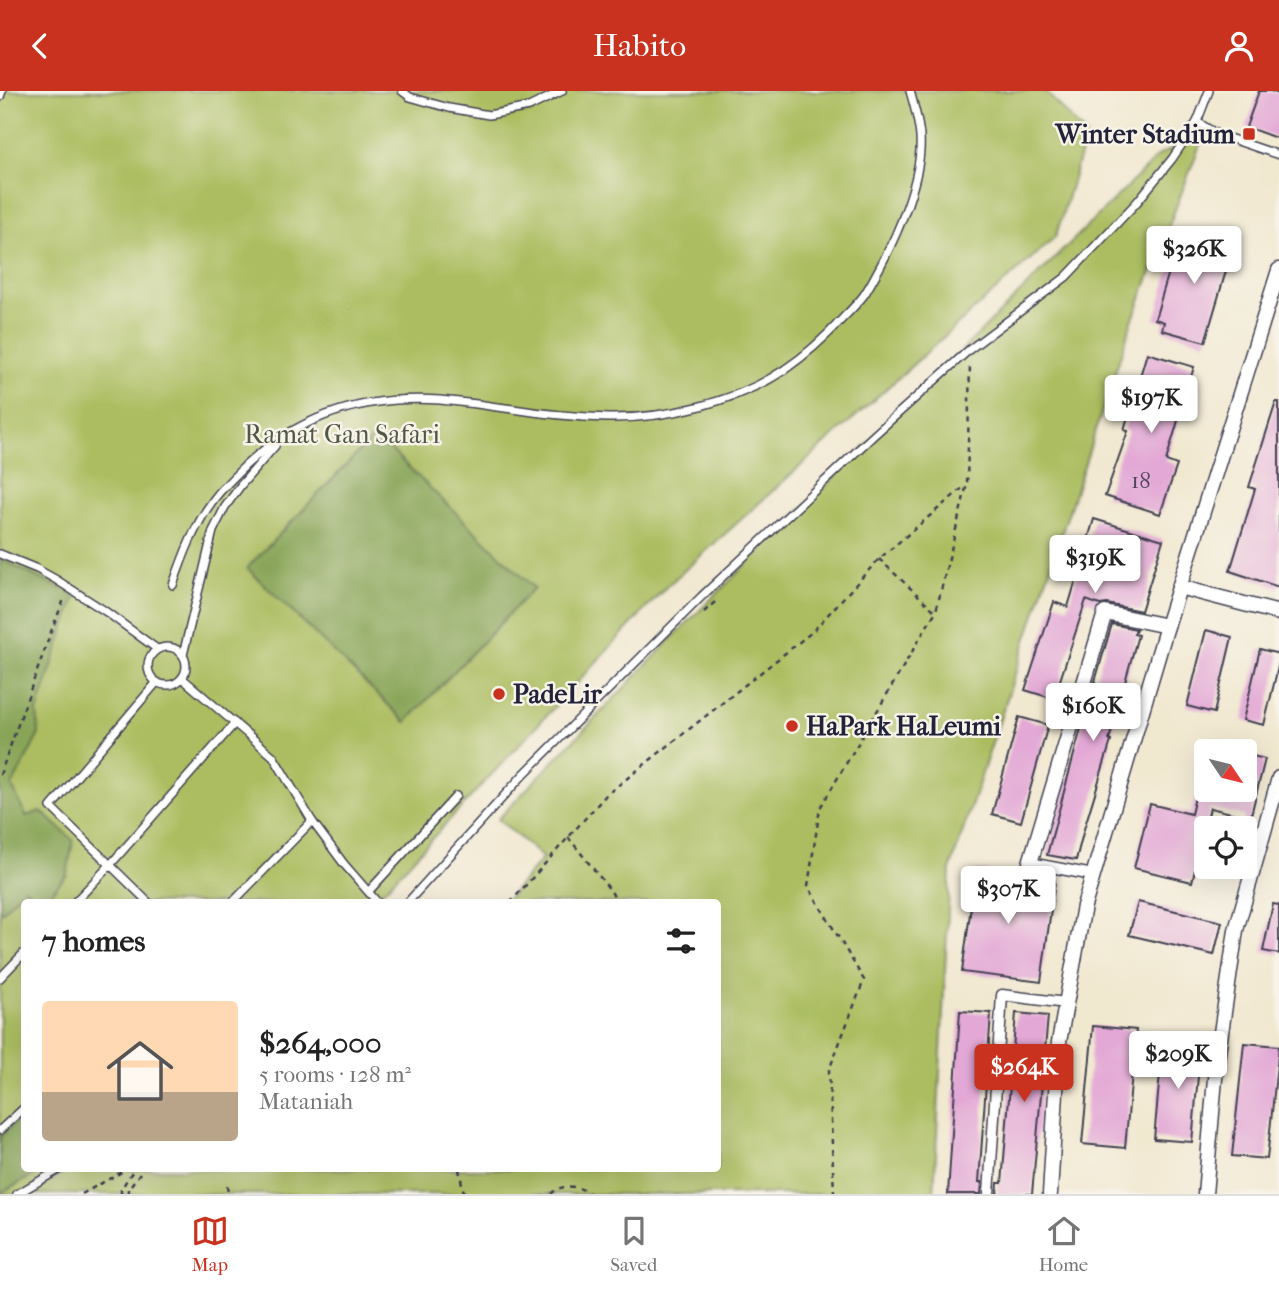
<!DOCTYPE html>
<meta charset="utf-8">
<style>
:root{--surface:#fff;--page:#f2f2f2;--text:#222;--muted:#767676;--line:#e0e0e0;--accent:#c8321e}
body{margin:0;font-family:"IM FELL French Canon",serif;background:var(--page);color:var(--text);height:100vh;display:flex;flex-direction:column;font-size:26px;white-space:nowrap}
*{box-sizing:border-box;margin:0}
p{font-size:23px;color:var(--muted)}
.icon{flex:none;width:38px;height:38px;fill:none;stroke:currentColor;stroke-width:2;stroke-linecap:round;stroke-linejoin:round}
.map{position:relative;flex:1;overflow:hidden}
.drawer{position:absolute;left:21px;top:808px;width:700px;height:273px;display:flex;flex-direction:column;background:var(--surface);border-radius:7px;box-shadow:0 7px 28px #0002}
.drawer>*{flex:none}
.needle{width:46px;rotate:125deg}
.buttons{position:absolute;left:1194px;top:648px;display:grid;gap:14px}
.buttons a{display:grid;place-items:center;width:63px;height:63px;border-radius:7px;background:var(--surface);box-shadow:0 7px 28px #0002;font-size:35px}
.price{position:absolute;translate:-50% -60px;padding:0 16px;border-radius:7px;background:#fff;color:#222;font-size:23px;line-height:46px;filter:drop-shadow(0 2px 4px #0008)}
.price::after{content:'';position:absolute;left:50%;top:42px;width:21px;height:16px;margin-left:-10px;background:inherit;clip-path:polygon(0 0,100% 0,50% 100%)}
.price.on{background:var(--accent);color:#fff}
ul{padding:0;list-style:none}
li{display:flex;align-items:center;gap:21px;height:175px;padding:0 21px}
li+li{border-top:2px solid var(--line)}
li span{display:grid;place-items:center;flex:none;width:196px;height:140px;border-radius:7px;color:#555}
li>.icon{margin-inline-start:auto}
span .icon{width:84px;height:84px;fill:#fffc;stroke-width:1}
li b{font-size:30px}
h2{display:flex;justify-content:space-between;align-items:center;height:84px;padding:0 21px;font-size:30px}
header{display:flex;justify-content:space-between;align-items:center;height:91px;padding:0 21px;background:var(--accent);color:#fff;font-size:32px;font-weight:600}
.dock{display:flex;justify-content:space-around;align-items:center;height:98px;border-top:2px solid var(--line);background:var(--surface);font-size:19px;color:var(--muted)}
.dock a{display:grid;justify-items:center;gap:4px}
.dock .on{color:var(--accent)}
.map>svg:first-child{display:block}
</style>
<header><svg class="icon" aria-label="back" viewBox="0 0 24 24"><path d="M15 5l-7 7 7 7"/></svg>Habito<svg class="icon" aria-label="person" viewBox="0 0 24 24"><circle cx="12" cy="8" r="4"/><path d="M4 21q1-7 8-7t8 7"/></svg></header>
<div class="map">
<svg width="1279" height="1103" viewBox="0 0 1279 1103">
<rect width="100%" height="100%" fill="#f7f3e8"/>
<filter id="ink" filterUnits="userSpaceOnUse"><feTurbulence type="fractalNoise" baseFrequency=".0143" numOctaves="2"/><feDisplacementMap in="SourceGraphic" scale="14" xChannelSelector="R" yChannelSelector="G"/><feConvolveMatrix kernelMatrix="1 2 1 2 8 2 1 2 1" color-interpolation-filters="sRGB"/></filter>
<filter id="wash" filterUnits="userSpaceOnUse"><feTurbulence type="fractalNoise" baseFrequency=".00686" numOctaves="4" result="noise"/><feDisplacementMap in="SourceGraphic" scale="28" xChannelSelector="R" yChannelSelector="G"/><feGaussianBlur stdDeviation="1.57" result="paint"/><feColorMatrix in="noise" values="0 0 0 0 0 0 0 0 0 0 0 0 0 0 0 0 0 1.4 0 .05"/><feComposite in="paint" operator="in"/></filter>
<g filter="url(#wash)">
<rect width="100%" height="100%" fill="#f1e8d0"/>
<polygon fill="#abbd60" stroke="#66704e" stroke-width="2" points="0,0 1045,0 1086,44 1056,145 666,496 372,812 24,812 24,1078 40,1081 46,1092 70,1078 718,1078 718,812 504,812 543,767 498,728 677,542 1160,63 1203,46 1131,233 950,779 934,1103 0,1103"/>
<g fill="#88a456" stroke="#556348" stroke-width="2">
<polygon points="375,344 534,497 406,631 247,477"/>
<polygon points="0,468 76,505 65,535 37,621 39,643 12,695 26,725 41,720 73,749 67,784 41,812 25,797 0,823"/>
<polygon points="24,1023 24,1078 52,1078 42,1084 40,1081 0,1102 0,1046"/>
</g>
<g id="blocks">
<g fill="#e3a8d6">
<polygon points="1259,0 1271,0 1279,3 1279,48 1246,36"/>
<polygon points="1191,141 1234,153 1205,251 1162,239 1164,231 1155,228 1179,147 1188,149"/>
<polygon points="1147,262 1194,276 1166,370 1177,374 1160,423 1105,405 1128,340 1124,339"/>
<polygon points="1276,311 1279,311 1279,496 1230,480 1255,398 1249,396"/>
<polygon points="1094,428 1163,449 1141,520 1107,513 1100,514 1086,509 1054,608 1025,599 1054,511 1068,516"/>
<polygon points="1112,533 1136,538 1134,543 1138,544 1109,649 1111,650 1084,738 1076,769 1047,764 1080,641"/>
<polygon points="1206,539 1232,546 1214,622 1187,615"/>
<polygon points="1260,558 1279,563 1279,572 1264,634 1243,629"/>
<polygon points="1019,626 1048,634 1021,731 992,723"/>
<polygon points="1244,663 1265,668 1249,732 1244,731 1244,725 1210,717 1192,791 1134,777 1150,713 1191,723 1197,698 1244,698"/>
<polygon points="976,779 1055,790 1041,891 962,881"/>
<polygon points="1138,811 1222,831 1214,864 1129,844"/>
<polygon points="1273,813 1279,814 1279,863 1263,860"/>
<polygon points="960,920 991,922 979,1091 982,1091 981,1103 948,1103"/>
<polygon points="1016,922 1048,925 1032,1103 997,1103 998,1092 1002,1092"/>
<polygon points="1093,935 1136,939 1125,1057 1082,1053"/>
<polygon points="1163,949 1201,952 1192,1051 1154,1048"/>
<polygon points="1244,952 1279,955 1267,1068 1232,1065"/>
</g>
</g>
</g>
<g filter="url(#ink)">
<use href="#blocks" fill-opacity="0" stroke="#414051" stroke-width="2"/>
<g fill="none" stroke-linecap="round" stroke-linejoin="round">
<defs>
<g id="service">
<polyline points="402,0 410,6 449,17 489,24 529,16 562,0"/>
<polyline points="1209,0 1197,31 1217,43 1279,64"/>
<polyline points="0,6 2,0"/>
<polyline points="0,463 37,478 55,488 105,520 157,558"/>
<path d="M173 494C183 465 195 433 214 408 223 396 235 385 246 374 301 323 366 304 440 309 465 311 489 315 513 318 544 323 577 326 608 327 664 328 737 311 784 279 806 264 825 247 843 227 850 220 858 212 864 204 870 195 875 185 880 176 898 142 923 85 920 46 919 31 914 14 910 0"/>
<circle cx="167" cy="575" r="19"/>
<polyline points="183,564 213,440 225,416 241,394 275,355"/>
<polyline points="182,587 273,665 312,730 344,773 378,812"/>
<polyline points="369,800 456,705"/>
<polyline points="74,812 110,774 235,632"/>
<polyline points="149,812 51,716 157,591"/>
<polyline points="232,812 312,730"/>
<polyline points="407,812 523,684 702,505 874,344 970,258 1066,186 1137,111 1172,68 1197,31"/>
<polyline points="0,887 24,862"/>
<polyline points="0,1039 24,1017"/>
<polyline points="17,1103 60,1078"/>
</g>
<g id="pedestrian">
<polyline points="1030,772 1093,784"/>
<polyline points="989,1103 1002,904 1066,912"/>
</g>
<g id="minor">
<polyline points="1179,496 1279,522"/>
<polyline points="1030,772 1105,522 1167,535"/>
<polyline points="1050,1103 1059,951 1084,815 1167,535 1279,179"/>
<polyline points="1205,1103 1216,976 1236,839 1279,687"/>
</g>
</defs>
<use href="#service" stroke="#414051" stroke-width="10"/>
<use href="#pedestrian" stroke="#414051" stroke-width="13"/>
<use href="#minor" stroke="#414051" stroke-width="17"/>
<g stroke="#414051" stroke-width="2.5" stroke-dasharray="5 5" stroke-linecap="butt">
<polyline points="879,468 935,520"/>
<polyline points="704,521 715,511"/>
<polyline points="0,684 52,538 65,506"/>
<polyline points="568,746 611,800 617,812"/>
<polyline points="510,812 606,704 812,541 879,468 965,395"/>
<polyline points="459,1078 464,1103"/>
<polyline points="227,1095 228,1103"/>
<polyline points="82,1103 127,1078"/>
<polyline points="121,1103 121,1098 134,1078"/>
<polyline points="128,1103 128,1098 143,1078"/>
<path d="M551 1103C562 1092 578 1094 590 1103"/>
<polyline points="834,1103 829,979 864,889 808,795 820,717 936,520 967,393 970,272"/>
</g>
<use href="#service" stroke="#fff" stroke-width="7"/>
<use href="#pedestrian" stroke="#fff" stroke-width="10"/>
<use href="#minor" stroke="#fff" stroke-width="14"/>
</g>
</g>
<g fill="#c8321e" stroke="#f7f3e8" stroke-width="2.5">
<rect x="1242" y="36" width="14" height="14" rx="3.5"/>
<circle cx="499" cy="603" r="7"/>
<circle cx="792" cy="635" r="7"/>
</g>
<g text-anchor="middle" dominant-baseline="central" stroke-width="5" stroke-linejoin="round" paint-order="stroke">
<g font-size="23" fill="#524462">
<text x="1141" y="389">18</text>
</g>
<g font-size="26" font-weight="bold" fill="#22223b" stroke="#f7f3e8" text-anchor="start">
<text x="1235" y="43" text-anchor="end">Winter Stadium</text>
<text x="513" y="603">PadeLir</text>
<text x="806" y="635">HaPark HaLeumi</text>
</g>
<g font-size="26" fill="#525848" stroke="#f7f3e8">
<text x="342" y="343">Ramat Gan Safari</text>
</g>
</g>
</svg>
<div class="buttons">
<a><svg class="needle" viewBox="-14 -14 28 28"><path d="M0-13l5 13h-10z" fill="#e53935"/><path d="M0 13l5-13h-10z" fill="#767676"/></svg></a>
<a><svg class="icon" aria-label="locate" viewBox="0 0 24 24"><circle cx="12" cy="12" r="6"/><path d="M12 2v4M12 18v4M2 12h4M18 12h4"/></svg></a>
</div>
<b class="price" style="left:1194px;top:195px">$326K</b>
<b class="price" style="left:1151px;top:344px">$197K</b>
<b class="price" style="left:1095px;top:504px">$319K</b>
<b class="price" style="left:1093px;top:652px">$160K</b>
<b class="price" style="left:1008px;top:835px">$307K</b>
<b class="price" style="left:1178px;top:1000px">$209K</b>
<b class="price on" style="left:1024px;top:1013px">$264K</b>
<section class="drawer">
<h2>7 homes<svg class="icon" aria-label="filters" viewBox="0 0 24 24"><path d="M4 7h16M4 17h16"/><circle cx="9" cy="7" r="2"/><circle cx="15" cy="17" r="2"/></svg></h2>
<ul>
<li><span style="background:linear-gradient(#ffd9b3 65%,#b9a48a 0)"><svg class="icon" aria-label="home" viewBox="0 0 24 24"><path d="M3 11l9-7 9 7M6 9v11h12V9"/></svg></span><div><b>$264,000</b><p>5 rooms · 128 m²</p><p>Mataniah</p></div></li>
</ul>
</section>
</div>
<nav class="dock">
<a class="on"><svg class="icon" aria-label="map" viewBox="0 0 24 24"><path d="M3 6l6-2 6 2 6-2v14l-6 2-6-2-6 2zM9 4v14M15 6v14"/></svg>Map</a>
<a><svg class="icon" aria-label="saved" viewBox="0 0 24 24"><path d="M7 4h10v16l-5-4-5 4z"/></svg>Saved</a>
<a><svg class="icon" aria-label="home" viewBox="0 0 24 24"><path d="M3 11l9-7 9 7M6 9v11h12V9"/></svg>Home</a>
</nav>
